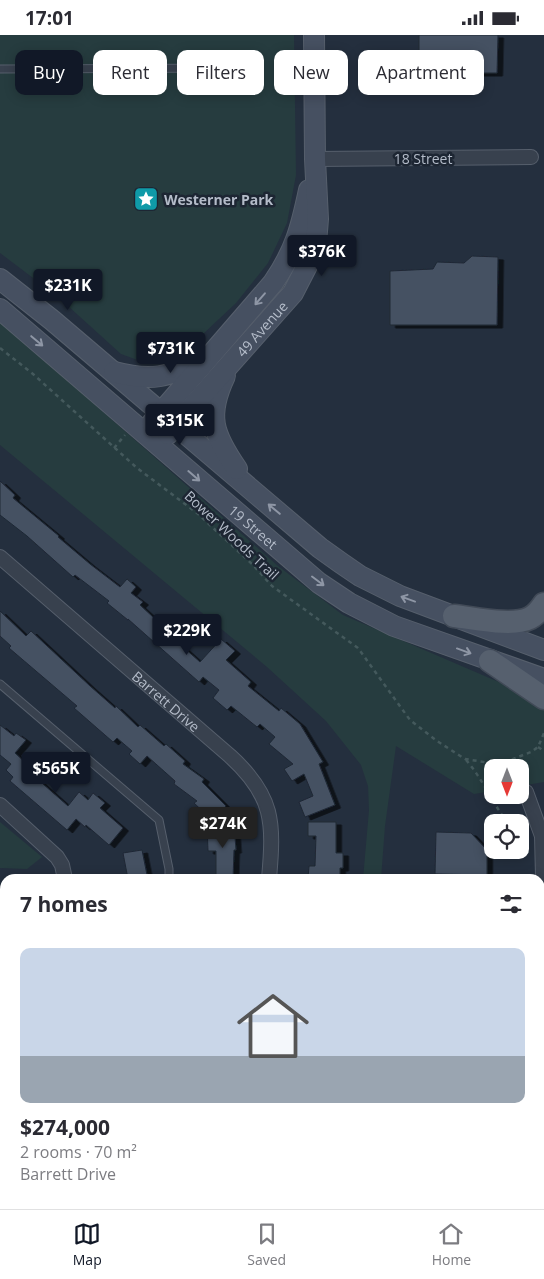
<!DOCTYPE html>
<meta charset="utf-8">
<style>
:root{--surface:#fff;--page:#f7f7f7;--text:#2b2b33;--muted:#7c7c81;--line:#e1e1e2;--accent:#111827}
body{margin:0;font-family:"Open Sans",sans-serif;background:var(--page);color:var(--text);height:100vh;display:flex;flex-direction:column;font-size:19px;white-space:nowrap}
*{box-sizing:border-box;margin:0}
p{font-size:16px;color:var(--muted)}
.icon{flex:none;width:28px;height:28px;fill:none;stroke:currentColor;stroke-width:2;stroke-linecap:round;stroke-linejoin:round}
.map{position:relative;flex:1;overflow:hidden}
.sheet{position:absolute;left:0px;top:839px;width:545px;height:336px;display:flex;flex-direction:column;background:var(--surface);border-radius:15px 15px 0 0;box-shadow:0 2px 12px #0003}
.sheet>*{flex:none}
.hud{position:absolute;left:15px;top:15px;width:515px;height:45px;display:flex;gap:10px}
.needle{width:32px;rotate:180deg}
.fabs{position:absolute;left:484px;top:724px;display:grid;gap:10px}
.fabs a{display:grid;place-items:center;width:45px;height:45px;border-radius:10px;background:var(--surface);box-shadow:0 2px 12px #0003;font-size:25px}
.price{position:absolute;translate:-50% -42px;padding:0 11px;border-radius:5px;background:var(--accent);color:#fff;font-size:16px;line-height:32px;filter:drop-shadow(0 1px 2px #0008)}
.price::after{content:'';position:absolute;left:50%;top:30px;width:15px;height:11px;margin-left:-8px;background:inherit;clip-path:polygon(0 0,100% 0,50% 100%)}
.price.on{background:#222;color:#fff}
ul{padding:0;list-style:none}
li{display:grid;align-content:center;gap:10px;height:265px;padding:0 20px}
li span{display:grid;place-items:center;height:155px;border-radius:10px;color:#555}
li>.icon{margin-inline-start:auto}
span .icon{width:90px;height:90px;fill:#fffc;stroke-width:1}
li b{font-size:21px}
h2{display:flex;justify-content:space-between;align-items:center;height:60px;padding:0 20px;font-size:21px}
.tag{padding:0 18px;border-radius:10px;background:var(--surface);box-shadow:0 2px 12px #0003;font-size:18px;line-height:45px}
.tag.on{background:var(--accent);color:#fff}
.status{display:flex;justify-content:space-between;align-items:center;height:35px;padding:0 25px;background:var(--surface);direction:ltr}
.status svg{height:14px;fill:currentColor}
.menu{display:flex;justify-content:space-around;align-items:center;height:70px;border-top:1px solid var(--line);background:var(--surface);font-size:14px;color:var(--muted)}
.menu a{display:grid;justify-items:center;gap:2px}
.menu .on{color:var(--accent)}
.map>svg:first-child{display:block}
</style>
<div class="status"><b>17:01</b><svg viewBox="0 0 49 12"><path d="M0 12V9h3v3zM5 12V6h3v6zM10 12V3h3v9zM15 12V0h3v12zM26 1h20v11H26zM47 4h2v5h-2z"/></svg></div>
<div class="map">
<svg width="544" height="1174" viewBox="0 0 544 1174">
<defs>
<filter id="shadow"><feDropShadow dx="5.5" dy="3" stdDeviation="0" flood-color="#0009"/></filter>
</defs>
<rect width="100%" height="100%" fill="#242f3e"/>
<g fill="#263c3f">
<polygon points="0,0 294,0 296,140 287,188 268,228 236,268 203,299 179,315 160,323 143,327 121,319 57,261 0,218"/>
<polygon points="0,286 278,531 343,580 501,648 544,671 544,747 520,751 520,732 492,732 492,756 474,759 396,711 385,791 381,844 363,844 369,775 368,751 361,730 326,686 267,632 0,410"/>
<polygon points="0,787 42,822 27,834 0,833"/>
<rect x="330" y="1170" width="24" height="4"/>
</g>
<g fill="#455162" stroke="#1f2835" filter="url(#shadow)">
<polygon points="419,0 498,0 497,38 419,38"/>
<polygon points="472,221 498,222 497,290 390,290 390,236 433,234 437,227 464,228"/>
<polygon points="0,446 15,460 13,463 59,501 58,502 90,529 120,552 127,544 136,552 131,558 143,567 140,570 154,583 157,581 168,591 164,595 200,627 221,604 235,616 226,625 251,647 248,651 279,676 281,673 300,689 323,727 319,729 335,770 305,782 299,767 313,761 304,739 292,746 284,734 293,729 269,709 275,702 260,689 257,692 231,671 227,675 213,663 219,655 203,642 199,647 128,584 128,585 107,568 109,566 75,540 73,542 27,501 0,480"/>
<polygon points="0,576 26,601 31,596 90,651 115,673 116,671 138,692 140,690 164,711 166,709 185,726 183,729 204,744 202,747 226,771 212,785 194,768 197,766 174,749 175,746 147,721 140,729 129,719 132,716 117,703 113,707 74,673 77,671 9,613 11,611 0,601"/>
<polygon points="0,690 14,701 16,698 26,705 15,718 37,738 34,741 68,771 79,757 88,765 93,758 105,768 100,773 123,793 109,810 86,790 85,792 76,784 67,795 10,746 13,742 6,735 11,729 0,720"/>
<polygon points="308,787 336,787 336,818 343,818 343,833 340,833 340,844 308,844 309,831 315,831 316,801 308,801"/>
<polygon points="234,789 236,815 234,815 233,844 216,844 216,816 208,816 207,790"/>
<polygon points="436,797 471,798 487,815 487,840 435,839"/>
<polygon points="142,815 147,840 128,844 123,818"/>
</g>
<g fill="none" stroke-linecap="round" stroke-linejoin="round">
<defs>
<g id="lane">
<polyline points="0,34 243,33"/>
<polyline points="0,649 159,785 169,834 169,844"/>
<polyline points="0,954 5,954"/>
<polyline points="540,1073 544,1073"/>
<polyline points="0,1147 5,1147"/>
<polyline points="140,1174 140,1170"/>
</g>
<g id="street">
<polyline points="315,124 531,122"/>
<path id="s1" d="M0 522 230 721C274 761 274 787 269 844"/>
<polyline points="526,757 542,801 544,882"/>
<polyline points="0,770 57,822 62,830 65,844"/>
<polyline points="0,863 5,863"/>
<polyline points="544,897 544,934"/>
<polyline points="540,1140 544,1114"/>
<polyline points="527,1174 527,1170"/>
</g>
<g id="secondary">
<polyline points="0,244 52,285 320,513 341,528 360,541 400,561 544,615"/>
<path id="s2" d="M0 274 319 548 349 568 394 591 544 644"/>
<path d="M114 337C152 347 167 342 202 326"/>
<path d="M225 341C206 381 213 399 237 434"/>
<path d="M152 388 273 248C295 216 301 193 309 155"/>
<path id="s3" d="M168 399 293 258 311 223 316 208 318 184 315 124 314 0"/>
<polyline points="0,1051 5,1051"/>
<polyline points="237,1174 238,1170"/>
</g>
<g id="primary">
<path d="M454 581C474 583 512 592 530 583 536 580 540 575 544 569"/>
<polyline points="490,626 544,663"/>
</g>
</defs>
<use href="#lane" stroke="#565f6c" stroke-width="9"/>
<use href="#street" stroke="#565f6c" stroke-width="16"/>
<use href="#secondary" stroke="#565f6c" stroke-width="22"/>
<use href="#primary" stroke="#414a57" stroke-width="25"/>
<g stroke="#44595c" stroke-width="2.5" stroke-dasharray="4 4" stroke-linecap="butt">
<polyline points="0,313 33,339 137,433 197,478 253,530 272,551 358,613 410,685 437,706 465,724 490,728 505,727 531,717 538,712 544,698"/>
<polyline points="114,413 125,400"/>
<polyline points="538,712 544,716"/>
<path d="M466 725C483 744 492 768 508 788"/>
<polyline points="498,732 505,727"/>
<polyline points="489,757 492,743"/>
<polyline points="520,802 524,807 528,818"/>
</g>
<use href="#lane" stroke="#38414e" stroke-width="7"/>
<use href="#street" stroke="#38414e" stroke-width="14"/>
<use href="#secondary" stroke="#465061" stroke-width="20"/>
<use href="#primary" stroke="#56606e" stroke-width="22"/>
</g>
<defs><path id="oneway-shaft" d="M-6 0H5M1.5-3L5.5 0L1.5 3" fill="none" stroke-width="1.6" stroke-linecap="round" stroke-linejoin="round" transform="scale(1.25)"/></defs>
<g stroke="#8e96a5">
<use href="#oneway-shaft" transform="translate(260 264) rotate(131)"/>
<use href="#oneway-shaft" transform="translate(37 306) rotate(40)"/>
<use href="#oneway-shaft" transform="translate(194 441) rotate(41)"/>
<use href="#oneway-shaft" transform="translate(274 474) rotate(-140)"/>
<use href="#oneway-shaft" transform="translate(318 546) rotate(37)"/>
<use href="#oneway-shaft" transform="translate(408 564) rotate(-160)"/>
<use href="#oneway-shaft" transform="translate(464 616) rotate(20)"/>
</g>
<defs>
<symbol id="sight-square" viewBox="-11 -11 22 22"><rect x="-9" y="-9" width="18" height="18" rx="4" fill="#0f9aa8" stroke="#1d2633"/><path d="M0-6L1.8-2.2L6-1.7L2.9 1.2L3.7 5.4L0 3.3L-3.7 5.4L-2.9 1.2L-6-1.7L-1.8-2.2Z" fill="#fff"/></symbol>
</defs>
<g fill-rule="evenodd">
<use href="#sight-square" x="132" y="150" width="28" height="28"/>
</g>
<g text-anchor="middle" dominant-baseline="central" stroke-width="5" stroke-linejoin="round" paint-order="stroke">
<g font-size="14" fill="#b4bcc9" stroke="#1d2633">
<text x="423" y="123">18 Street</text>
<text stroke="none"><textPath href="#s3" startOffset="141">49 Avenue</textPath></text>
<text stroke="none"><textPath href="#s2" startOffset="334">19 Street</textPath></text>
<text transform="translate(232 500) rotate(43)">Bower Woods Trail</text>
<text stroke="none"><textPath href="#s1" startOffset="220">Barrett Drive</textPath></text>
</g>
<g font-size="14" font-weight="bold" fill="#b4bcc9" stroke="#1d2633" text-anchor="start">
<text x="164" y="164">Westerner Park</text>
</g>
</g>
</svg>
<div class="fabs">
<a><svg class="needle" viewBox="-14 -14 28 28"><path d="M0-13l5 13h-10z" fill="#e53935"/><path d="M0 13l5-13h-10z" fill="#7c7c81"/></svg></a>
<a><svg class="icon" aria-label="locate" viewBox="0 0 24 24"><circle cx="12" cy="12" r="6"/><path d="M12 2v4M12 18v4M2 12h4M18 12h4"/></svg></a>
</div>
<b class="price" style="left:322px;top:242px">$376K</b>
<b class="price" style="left:68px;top:276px">$231K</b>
<b class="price" style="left:171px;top:339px">$731K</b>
<b class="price" style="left:180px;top:411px">$315K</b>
<b class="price" style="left:187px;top:621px">$229K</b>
<b class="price" style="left:56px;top:759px">$565K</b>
<b class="price on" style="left:223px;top:814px">$274K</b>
<div class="hud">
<a class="tag on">Buy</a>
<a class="tag">Rent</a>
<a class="tag">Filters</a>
<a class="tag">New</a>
<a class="tag">Apartment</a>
</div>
<section class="sheet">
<h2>7 homes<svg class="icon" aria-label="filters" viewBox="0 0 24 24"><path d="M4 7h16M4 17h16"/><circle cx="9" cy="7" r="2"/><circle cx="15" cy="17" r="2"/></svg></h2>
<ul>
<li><span style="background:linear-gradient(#c9d6e8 70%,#9aa5b1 0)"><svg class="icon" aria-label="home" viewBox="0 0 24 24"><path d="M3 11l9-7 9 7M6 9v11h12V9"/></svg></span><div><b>$274,000</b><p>2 rooms · 70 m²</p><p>Barrett Drive</p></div></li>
</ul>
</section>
</div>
<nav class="menu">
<a class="on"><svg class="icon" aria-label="map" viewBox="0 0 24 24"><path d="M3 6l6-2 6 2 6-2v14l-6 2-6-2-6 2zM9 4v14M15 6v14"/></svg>Map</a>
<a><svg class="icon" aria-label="saved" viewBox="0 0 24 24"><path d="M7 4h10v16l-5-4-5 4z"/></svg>Saved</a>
<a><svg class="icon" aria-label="home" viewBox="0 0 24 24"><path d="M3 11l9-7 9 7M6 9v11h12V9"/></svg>Home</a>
</nav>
